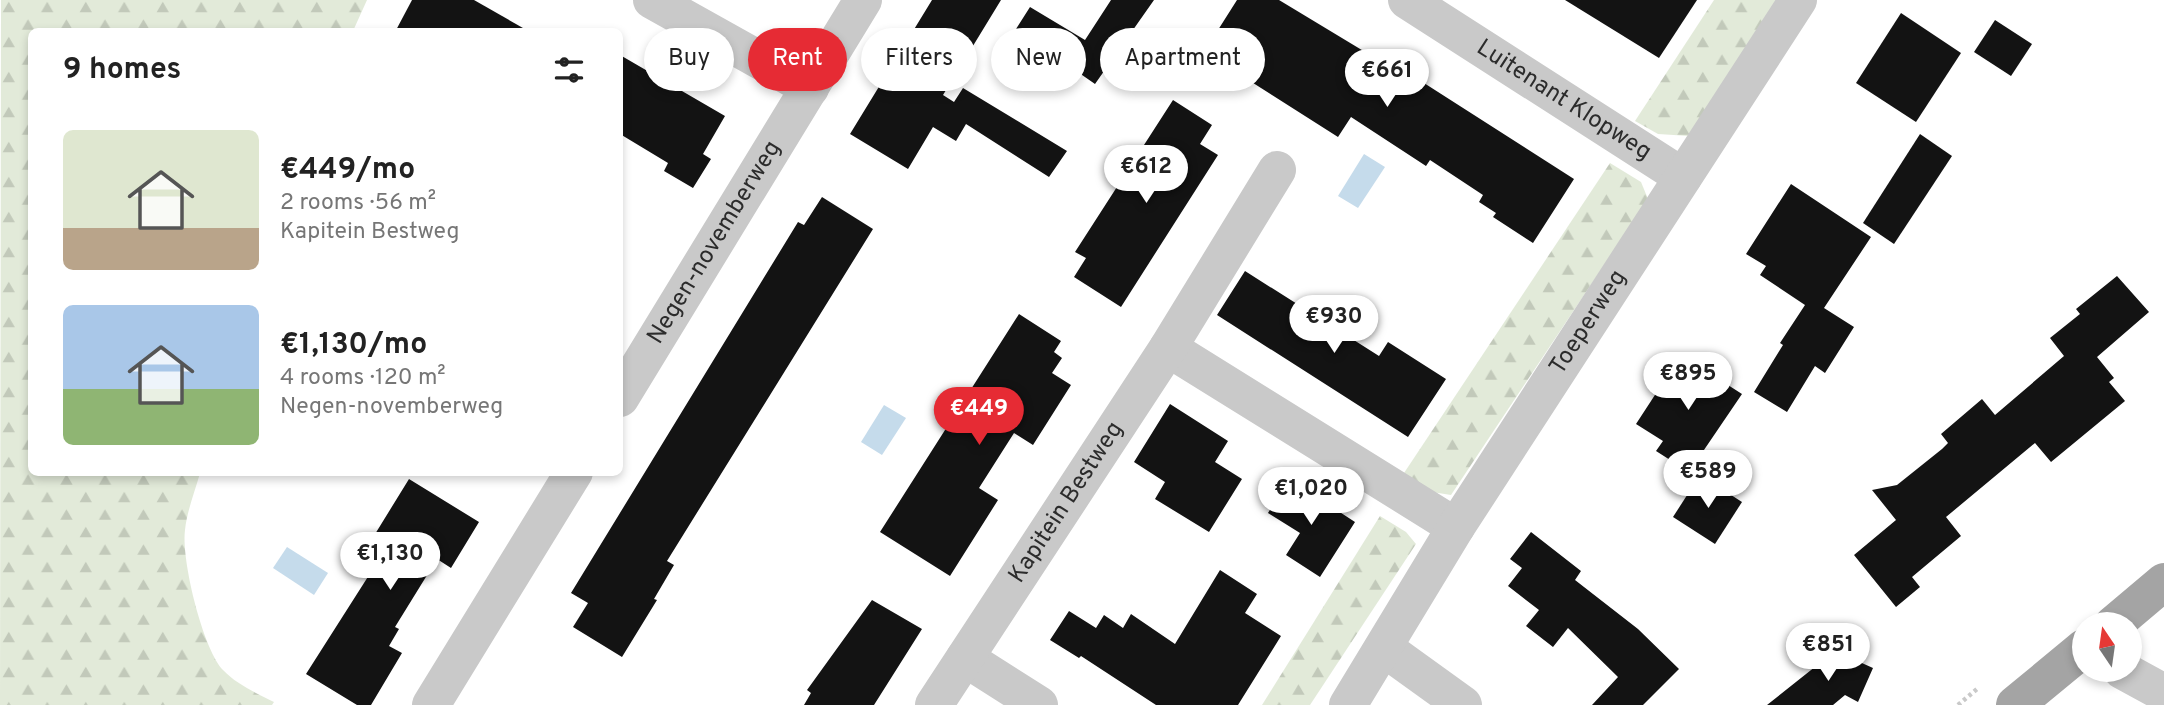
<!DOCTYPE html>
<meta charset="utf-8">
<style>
:root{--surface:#fff;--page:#f6f6f6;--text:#222;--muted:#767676;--accent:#e62b34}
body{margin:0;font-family:Overpass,sans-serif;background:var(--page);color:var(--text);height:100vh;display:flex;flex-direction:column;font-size:26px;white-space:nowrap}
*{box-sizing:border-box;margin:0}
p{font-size:23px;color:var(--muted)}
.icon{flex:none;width:38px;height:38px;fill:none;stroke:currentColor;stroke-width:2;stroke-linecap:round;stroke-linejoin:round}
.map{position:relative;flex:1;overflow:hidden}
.side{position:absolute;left:28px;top:28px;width:595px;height:448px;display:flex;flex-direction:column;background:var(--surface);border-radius:10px;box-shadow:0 4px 10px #0003}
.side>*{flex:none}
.guide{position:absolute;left:644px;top:28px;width:665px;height:63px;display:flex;gap:14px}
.needle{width:46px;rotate:347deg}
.fabs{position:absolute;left:2072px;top:612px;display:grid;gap:14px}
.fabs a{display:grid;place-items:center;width:70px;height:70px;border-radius:50%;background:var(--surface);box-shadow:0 4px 10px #0003;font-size:35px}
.price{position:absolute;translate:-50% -60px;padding:0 16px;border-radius:24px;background:#fff;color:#222;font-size:23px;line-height:46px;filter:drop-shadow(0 2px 4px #0008)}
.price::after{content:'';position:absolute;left:50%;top:42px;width:21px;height:16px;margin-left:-10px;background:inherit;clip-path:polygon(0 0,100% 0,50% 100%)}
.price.selected{background:var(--accent);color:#fff}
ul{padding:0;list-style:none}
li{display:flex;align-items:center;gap:21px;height:175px;padding:0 35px}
li span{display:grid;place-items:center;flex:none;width:196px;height:140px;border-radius:10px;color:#555}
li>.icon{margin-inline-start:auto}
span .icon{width:84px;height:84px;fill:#fffc;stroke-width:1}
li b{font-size:30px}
h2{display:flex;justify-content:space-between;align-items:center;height:84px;padding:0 35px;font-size:30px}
.pill{padding:0 24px;border-radius:32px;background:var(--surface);box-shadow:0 4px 10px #0003;font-size:24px;line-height:63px}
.pill.selected{background:var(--accent);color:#fff}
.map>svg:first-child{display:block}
</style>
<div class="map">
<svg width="2164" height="705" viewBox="0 0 2164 705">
<defs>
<pattern id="forest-firs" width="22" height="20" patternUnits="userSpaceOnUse" patternTransform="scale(1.75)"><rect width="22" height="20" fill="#e2ead9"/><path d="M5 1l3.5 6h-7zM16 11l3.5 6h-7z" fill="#c2c9ba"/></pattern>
</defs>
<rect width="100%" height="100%" fill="#fff"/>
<g fill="url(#forest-firs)">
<path d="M1 0H367L353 31 32 32V472L200 473C195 491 187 511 185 530 181 560 203 649 223 670 236 684 258 694 274 702L272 705H0Z"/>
<polygon points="1714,0 1779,0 1689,136 1658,134 1635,121"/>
<polygon points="1610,163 1641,182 1648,199 1451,495 1432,492 1402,476"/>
<polygon points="1380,516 1406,532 1416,544 1310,705 1262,705"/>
</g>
<g fill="#c5dbeb">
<polygon points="1364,154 1385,167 1358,208 1338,196"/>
<polygon points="884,405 906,418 882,455 861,442"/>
<polygon points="287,547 328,573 314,595 273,568"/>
</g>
<g fill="#131313">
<polygon points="412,0 474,0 530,32 395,32"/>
<polygon points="932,0 1001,0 943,95 954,102 963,88 1067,151 1049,177 966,124 956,141 933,127 908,169 850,134"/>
<polygon points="1111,0 1154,0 1095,84 1016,29 1030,7 1085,40"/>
<polygon points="1237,0 1279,0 1385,64 1388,60 1574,179 1533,243 1493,217 1496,213 1479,202 1483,195 1430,160 1426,166 1351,117 1338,137 1217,60 1224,49 1211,41"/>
<polygon points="1565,0 1697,0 1659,58"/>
<polygon points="1901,13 1961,53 1916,122 1856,83"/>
<polygon points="1995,20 2032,44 2011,76 1974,52"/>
<polygon points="620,55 725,116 703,154 711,159 693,188 664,171 668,163 620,134"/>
<polygon points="1173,100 1212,125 1200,144 1218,155 1121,307 1074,277 1086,258 1075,252"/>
<polygon points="1920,134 1952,156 1894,244 1863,223"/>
<polygon points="1791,184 1871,237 1824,308 1854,327 1825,373 1815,366 1787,412 1754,392 1783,345 1780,343 1805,305 1760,275 1766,266 1746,254"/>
<polygon points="822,197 873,229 667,561 674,565 654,599 657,600 622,657 573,627 588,603 571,593 798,222 804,225"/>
<polygon points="1245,271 1379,356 1388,342 1446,379 1408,437 1217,315"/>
<polygon points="2117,276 2149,312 2097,357 2114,378 2109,382 2125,401 2051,462 2035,443 1946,517 1961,536 1912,577 1920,587 1896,607 1854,555 1896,520 1872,490 1897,485 1942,449 1948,443 1941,434 1982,399 1995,415 2064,356 2050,338 2080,314 2076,309"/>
<polygon points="1019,314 1061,341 1054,352 1062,358 1052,373 1071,385 1033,445 1014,433 979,488 998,500 950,576 880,532"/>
<polygon points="1681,355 1742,394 1689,472 1656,451 1663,441 1636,424"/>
<polygon points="1170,404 1228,441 1215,462 1242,479 1209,532 1155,499 1165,482 1134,462"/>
<polygon points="1700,475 1742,502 1715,544 1673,517"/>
<polygon points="409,479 479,522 451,568 437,559 395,627 399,629 389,646 402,653 371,705 357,705 306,674 378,561 364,552"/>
<polygon points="1289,479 1355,522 1320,577 1286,555 1300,533 1268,513"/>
<polygon points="1531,532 1581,571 1575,580 1638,629 1679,669 1643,705 1592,705 1618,677 1568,628 1553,647 1526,626 1539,610 1508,586 1522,568 1510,559"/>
<polygon points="1220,570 1257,594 1245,613 1281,636 1238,705 1156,705 1081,656 1079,658 1050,640 1069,611 1096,628 1104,615 1123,628 1131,614 1175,644"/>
<polygon points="872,600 922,629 874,705 804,705 811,693 807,690"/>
<polygon points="1835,651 1873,668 1858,702 1845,695 1833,705 1767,705"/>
</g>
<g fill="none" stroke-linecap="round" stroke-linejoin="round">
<polyline stroke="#c9c9c9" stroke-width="4.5" stroke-dasharray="3.5 3.5" stroke-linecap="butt" points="1958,705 1977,689"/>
<g stroke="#c9c9c9" stroke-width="38">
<polyline points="652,0 810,88"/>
<path id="s1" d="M1407 0 1683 177"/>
<polyline points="1168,348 1456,527"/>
<path id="s2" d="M620 398 863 0"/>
<polyline points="1384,648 1463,705"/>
<polyline points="965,658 1039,705"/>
<polyline points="2122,670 2164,693"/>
<polyline points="431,705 574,472"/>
<path id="s3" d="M934 705 1168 348 1277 170"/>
<path id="s4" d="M1348 705 1456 527 1798 0"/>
</g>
<g stroke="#a4a4a4" stroke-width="38">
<polyline points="2113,625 2164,582"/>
<polyline points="2015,705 2084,648"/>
</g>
</g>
<g text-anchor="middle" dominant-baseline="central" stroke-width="7" stroke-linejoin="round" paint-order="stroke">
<g font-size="24" fill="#2c2c2c" stroke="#fff">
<text stroke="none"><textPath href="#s1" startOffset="186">Luitenant Klopweg</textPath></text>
<text stroke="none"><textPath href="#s2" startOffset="182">Negen-novemberweg</textPath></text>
<text stroke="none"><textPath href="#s4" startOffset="452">Toeperweg</textPath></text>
<text stroke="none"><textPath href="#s3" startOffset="242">Kapitein Bestweg</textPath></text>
</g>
</g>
</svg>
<div class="fabs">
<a><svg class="needle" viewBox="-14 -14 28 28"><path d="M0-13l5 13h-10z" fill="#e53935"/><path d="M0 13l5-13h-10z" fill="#767676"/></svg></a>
</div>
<b class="price" style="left:1387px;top:109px">€661</b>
<b class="price" style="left:1146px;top:205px">€612</b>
<b class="price" style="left:1334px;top:355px">€930</b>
<b class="price" style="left:1688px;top:412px">€895</b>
<b class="price selected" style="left:979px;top:447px">€449</b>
<b class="price" style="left:1708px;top:510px">€589</b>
<b class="price" style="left:1311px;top:527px">€1,020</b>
<b class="price" style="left:390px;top:592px">€1,130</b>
<b class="price" style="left:1828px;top:683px">€851</b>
<div class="guide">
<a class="pill">Buy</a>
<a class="pill selected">Rent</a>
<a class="pill">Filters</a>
<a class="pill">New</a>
<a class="pill">Apartment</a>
</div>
<section class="side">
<h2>9 homes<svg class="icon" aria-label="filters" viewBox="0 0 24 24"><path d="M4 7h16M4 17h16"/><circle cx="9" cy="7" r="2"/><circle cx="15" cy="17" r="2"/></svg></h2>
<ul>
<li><span style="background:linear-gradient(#dfe7d0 70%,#b9a48a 0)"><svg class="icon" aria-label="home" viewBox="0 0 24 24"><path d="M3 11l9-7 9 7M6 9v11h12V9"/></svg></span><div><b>€449/mo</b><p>2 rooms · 56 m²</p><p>Kapitein Bestweg</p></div></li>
<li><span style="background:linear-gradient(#a9c7e8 60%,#8fb573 0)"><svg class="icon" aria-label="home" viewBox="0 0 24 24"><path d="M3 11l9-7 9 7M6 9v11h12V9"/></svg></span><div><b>€1,130/mo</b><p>4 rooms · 120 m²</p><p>Negen-novemberweg</p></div></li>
</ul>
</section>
</div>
